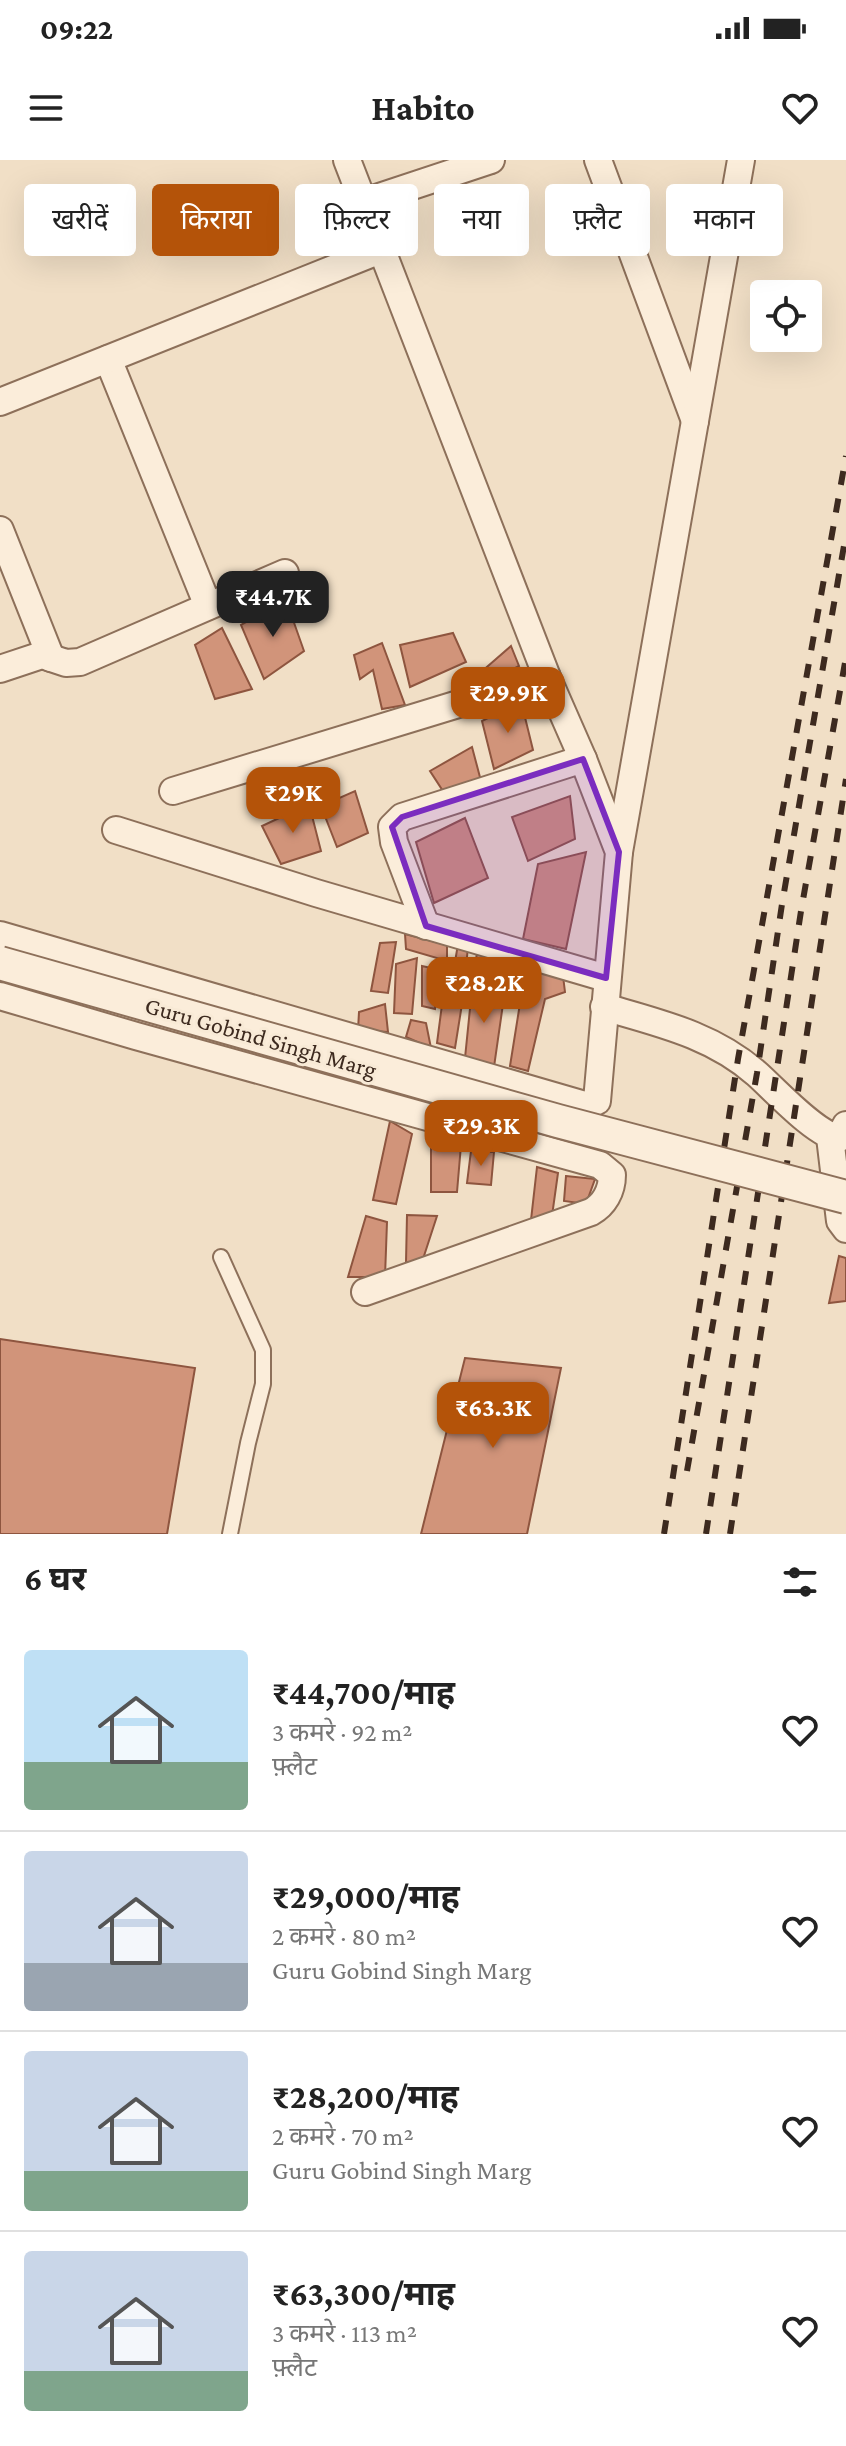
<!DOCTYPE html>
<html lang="hi">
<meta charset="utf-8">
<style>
:root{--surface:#fff;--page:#f6f6f6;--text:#222;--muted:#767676;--line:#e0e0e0;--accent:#b45309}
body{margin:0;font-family:"Crimson Pro","Noto Sans Devanagari",serif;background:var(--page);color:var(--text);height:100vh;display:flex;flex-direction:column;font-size:30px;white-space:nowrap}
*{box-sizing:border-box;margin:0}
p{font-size:26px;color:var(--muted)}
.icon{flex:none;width:44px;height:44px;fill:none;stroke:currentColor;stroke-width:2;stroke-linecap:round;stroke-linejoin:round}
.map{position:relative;height:1374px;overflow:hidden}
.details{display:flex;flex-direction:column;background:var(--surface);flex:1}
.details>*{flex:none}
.hud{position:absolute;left:24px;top:24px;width:798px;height:72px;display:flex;gap:16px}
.tools{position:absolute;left:750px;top:120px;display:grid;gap:16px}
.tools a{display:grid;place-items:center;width:72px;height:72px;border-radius:8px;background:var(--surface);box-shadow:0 8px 32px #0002;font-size:40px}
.price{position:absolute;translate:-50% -68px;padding:0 18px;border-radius:16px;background:var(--accent);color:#fff;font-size:26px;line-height:52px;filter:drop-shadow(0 2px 4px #0008)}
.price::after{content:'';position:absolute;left:50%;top:48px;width:24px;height:18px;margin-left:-12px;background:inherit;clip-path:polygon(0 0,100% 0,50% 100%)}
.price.on{background:#222;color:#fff}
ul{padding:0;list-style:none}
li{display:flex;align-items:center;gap:24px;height:200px;padding:0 24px}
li+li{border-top:2px solid var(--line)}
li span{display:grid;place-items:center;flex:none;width:224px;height:160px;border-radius:8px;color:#555}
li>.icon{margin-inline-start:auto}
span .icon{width:96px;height:96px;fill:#fffc;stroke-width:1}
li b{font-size:34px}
h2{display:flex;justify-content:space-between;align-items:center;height:96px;padding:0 24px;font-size:34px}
.tag{padding:0 28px;border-radius:8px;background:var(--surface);box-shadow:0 8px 32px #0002;font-size:28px;line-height:72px}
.tag.on{background:var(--accent);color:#fff}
.status{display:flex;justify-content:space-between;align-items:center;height:56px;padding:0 40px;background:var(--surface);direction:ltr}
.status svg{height:22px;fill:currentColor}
header{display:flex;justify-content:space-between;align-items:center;height:104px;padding:0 24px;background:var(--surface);font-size:36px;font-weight:700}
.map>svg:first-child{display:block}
</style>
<div class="status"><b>09:22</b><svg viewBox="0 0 49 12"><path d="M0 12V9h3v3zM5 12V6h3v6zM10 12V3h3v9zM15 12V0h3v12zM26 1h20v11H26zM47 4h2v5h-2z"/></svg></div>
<header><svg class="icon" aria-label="menu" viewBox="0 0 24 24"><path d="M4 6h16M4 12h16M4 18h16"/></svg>Habito<svg class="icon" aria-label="heart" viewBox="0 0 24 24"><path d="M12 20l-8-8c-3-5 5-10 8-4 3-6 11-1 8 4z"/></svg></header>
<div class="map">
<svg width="846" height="1374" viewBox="0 0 846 1374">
<rect width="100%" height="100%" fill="#f1dfc6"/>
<g fill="#d1947a" stroke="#8e553f" stroke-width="2">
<polygon points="286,440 304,491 264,519 241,465"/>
<polygon points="222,468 252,529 215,539 195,485"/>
<polygon points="453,473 466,502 410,527 400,485"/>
<polygon points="382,483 405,545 382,549 373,510 360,519 354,495"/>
<polygon points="511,486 519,506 476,529 473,519"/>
<polygon points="521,541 533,590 494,609 482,561"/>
<polygon points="472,587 481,621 443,631 430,611"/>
<polygon points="355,631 368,673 337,687 321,646"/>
<polygon points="570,636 575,679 528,701 512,657"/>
<polygon points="309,644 321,691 281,704 262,666"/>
<polygon points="465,658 488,718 434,743 416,682"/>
<polygon points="586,692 566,789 523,779 538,704"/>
<polygon points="405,774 447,785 447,801 406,789"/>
<polygon points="396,782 388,833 371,831 380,783"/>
<polygon points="458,784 468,787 463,835 450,832"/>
<polygon points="477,793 504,806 504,815 473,819"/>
<polygon points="417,798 412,854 394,853 396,804"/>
<polygon points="422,806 440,810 435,849 422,846"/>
<polygon points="526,806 563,816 565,832 545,839 528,911 510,906"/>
<polygon points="473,819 504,837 494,907 465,898"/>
<polygon points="443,837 462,844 455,888 437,883"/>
<polygon points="385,844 388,872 358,870 359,852"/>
<polygon points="411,860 426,863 431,888 406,877"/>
<polygon points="390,961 412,974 396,1044 373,1040"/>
<polygon points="431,984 461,985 457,1032 431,1032"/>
<polygon points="471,991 494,992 491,1025 467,1023"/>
<polygon points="537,1007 558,1013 552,1056 531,1060"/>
<polygon points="566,1016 595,1019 586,1044 564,1041"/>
<polygon points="407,1055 437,1056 422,1102 406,1102"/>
<polygon points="366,1056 387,1062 385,1117 348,1117"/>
<polygon points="839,1096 846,1098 846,1141 829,1143"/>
<polygon points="0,1179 195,1208 167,1374 0,1374"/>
<polygon points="465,1198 561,1208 527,1374 421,1374"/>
</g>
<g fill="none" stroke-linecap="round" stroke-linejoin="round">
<defs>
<polyline id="service" points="221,1097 263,1190 263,1224 248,1283 230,1374"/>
<g id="minor">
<polyline points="598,0 695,261"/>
<polyline points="364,42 491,0"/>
<polyline points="108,199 208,446"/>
<polyline points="0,242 383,89"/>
<polyline points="0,370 51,498"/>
<polyline points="0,509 42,495 66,503 80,502 285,413"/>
<polyline points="173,631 547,517"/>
<polyline points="116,670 316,733 606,818"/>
<polyline points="619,692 741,0"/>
<polyline points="426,766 394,682 392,667 402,657 583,599"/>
<polyline points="0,775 588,946 597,941 619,692 583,599 547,517 347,0"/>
<path d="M0 836 136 876 600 1005 612 1015C612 1031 604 1045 591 1052L365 1132"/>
<path d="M604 847C659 863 713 875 757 914 775 930 816 975 839 978L846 965"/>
<polyline points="830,977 840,1061 846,1069"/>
</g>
</defs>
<use href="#service" stroke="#8d705a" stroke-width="18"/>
<use href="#minor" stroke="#8d705a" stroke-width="30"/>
<use href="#service" stroke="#fbedda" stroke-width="14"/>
<use href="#minor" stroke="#fbedda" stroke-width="26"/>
<g stroke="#3d2a1f" stroke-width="6" stroke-dasharray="14 14" stroke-linecap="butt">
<polyline points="687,1311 757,913 782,744 846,374"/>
<polyline points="664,1374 738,899 846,296"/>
<polyline points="706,1374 801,751 846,497"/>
<polyline points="730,1374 846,619"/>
</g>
<defs>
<polyline id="tertiary-bridge" points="0,803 558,961 846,1037"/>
</defs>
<use href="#tertiary-bridge" stroke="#8d705a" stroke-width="36" stroke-linecap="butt"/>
<use href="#tertiary-bridge" stroke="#fbedda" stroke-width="32"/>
</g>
<path fill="#7b2cbf" fill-opacity="0.2" stroke="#7b2cbf" stroke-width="6" stroke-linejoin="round" d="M583 599 619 692 606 818 426 766 392 667 402 657Z"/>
<g text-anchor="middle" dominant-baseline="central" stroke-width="6" stroke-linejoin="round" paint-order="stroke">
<g font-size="24" fill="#3d2a1f" stroke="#f8ead6">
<text transform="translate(261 877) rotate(16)">Guru Gobind Singh Marg</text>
</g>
</g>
</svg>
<div class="tools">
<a><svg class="icon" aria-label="locate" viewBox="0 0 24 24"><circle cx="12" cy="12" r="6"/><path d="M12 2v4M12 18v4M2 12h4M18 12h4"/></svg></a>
</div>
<b class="price on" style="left:273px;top:479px">₹44.7K</b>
<b class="price" style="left:508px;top:575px">₹29.9K</b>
<b class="price" style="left:293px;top:675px">₹29K</b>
<b class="price" style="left:484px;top:865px">₹28.2K</b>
<b class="price" style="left:481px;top:1008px">₹29.3K</b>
<b class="price" style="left:493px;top:1290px">₹63.3K</b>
<div class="hud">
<a class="tag">खरीदें</a>
<a class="tag on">किराया</a>
<a class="tag">फ़िल्टर</a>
<a class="tag">नया</a>
<a class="tag">फ़्लैट</a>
<a class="tag">मकान</a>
</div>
</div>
<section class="details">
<h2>6 घर<svg class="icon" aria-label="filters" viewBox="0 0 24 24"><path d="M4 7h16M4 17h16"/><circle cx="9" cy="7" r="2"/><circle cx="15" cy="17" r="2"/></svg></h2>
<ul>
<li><span style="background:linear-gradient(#bfe0f5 70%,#7fa58c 0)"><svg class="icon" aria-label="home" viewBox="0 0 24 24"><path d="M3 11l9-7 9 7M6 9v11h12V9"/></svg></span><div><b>₹44,700/माह</b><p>3 कमरे · 92 m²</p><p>फ़्लैट</p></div><svg class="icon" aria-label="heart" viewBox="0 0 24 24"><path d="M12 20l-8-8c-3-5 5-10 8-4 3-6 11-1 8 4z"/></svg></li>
<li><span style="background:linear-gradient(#c9d6e8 70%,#9aa5b1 0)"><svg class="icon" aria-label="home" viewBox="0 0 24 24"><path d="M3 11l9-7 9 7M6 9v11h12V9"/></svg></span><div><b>₹29,000/माह</b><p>2 कमरे · 80 m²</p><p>Guru Gobind Singh Marg</p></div><svg class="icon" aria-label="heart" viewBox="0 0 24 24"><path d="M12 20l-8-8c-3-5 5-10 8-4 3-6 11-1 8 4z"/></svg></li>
<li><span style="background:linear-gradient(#c9d6e8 75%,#7fa58c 0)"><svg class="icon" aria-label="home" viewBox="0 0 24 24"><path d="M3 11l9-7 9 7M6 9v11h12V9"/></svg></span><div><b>₹28,200/माह</b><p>2 कमरे · 70 m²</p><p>Guru Gobind Singh Marg</p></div><svg class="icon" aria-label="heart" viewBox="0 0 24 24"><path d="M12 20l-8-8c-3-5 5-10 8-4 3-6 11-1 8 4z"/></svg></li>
<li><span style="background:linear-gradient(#c9d6e8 75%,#7fa58c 0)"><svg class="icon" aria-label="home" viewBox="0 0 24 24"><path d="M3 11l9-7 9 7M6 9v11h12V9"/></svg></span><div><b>₹63,300/माह</b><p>3 कमरे · 113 m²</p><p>फ़्लैट</p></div><svg class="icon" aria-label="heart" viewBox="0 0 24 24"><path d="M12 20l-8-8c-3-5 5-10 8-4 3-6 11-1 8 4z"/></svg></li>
</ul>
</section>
